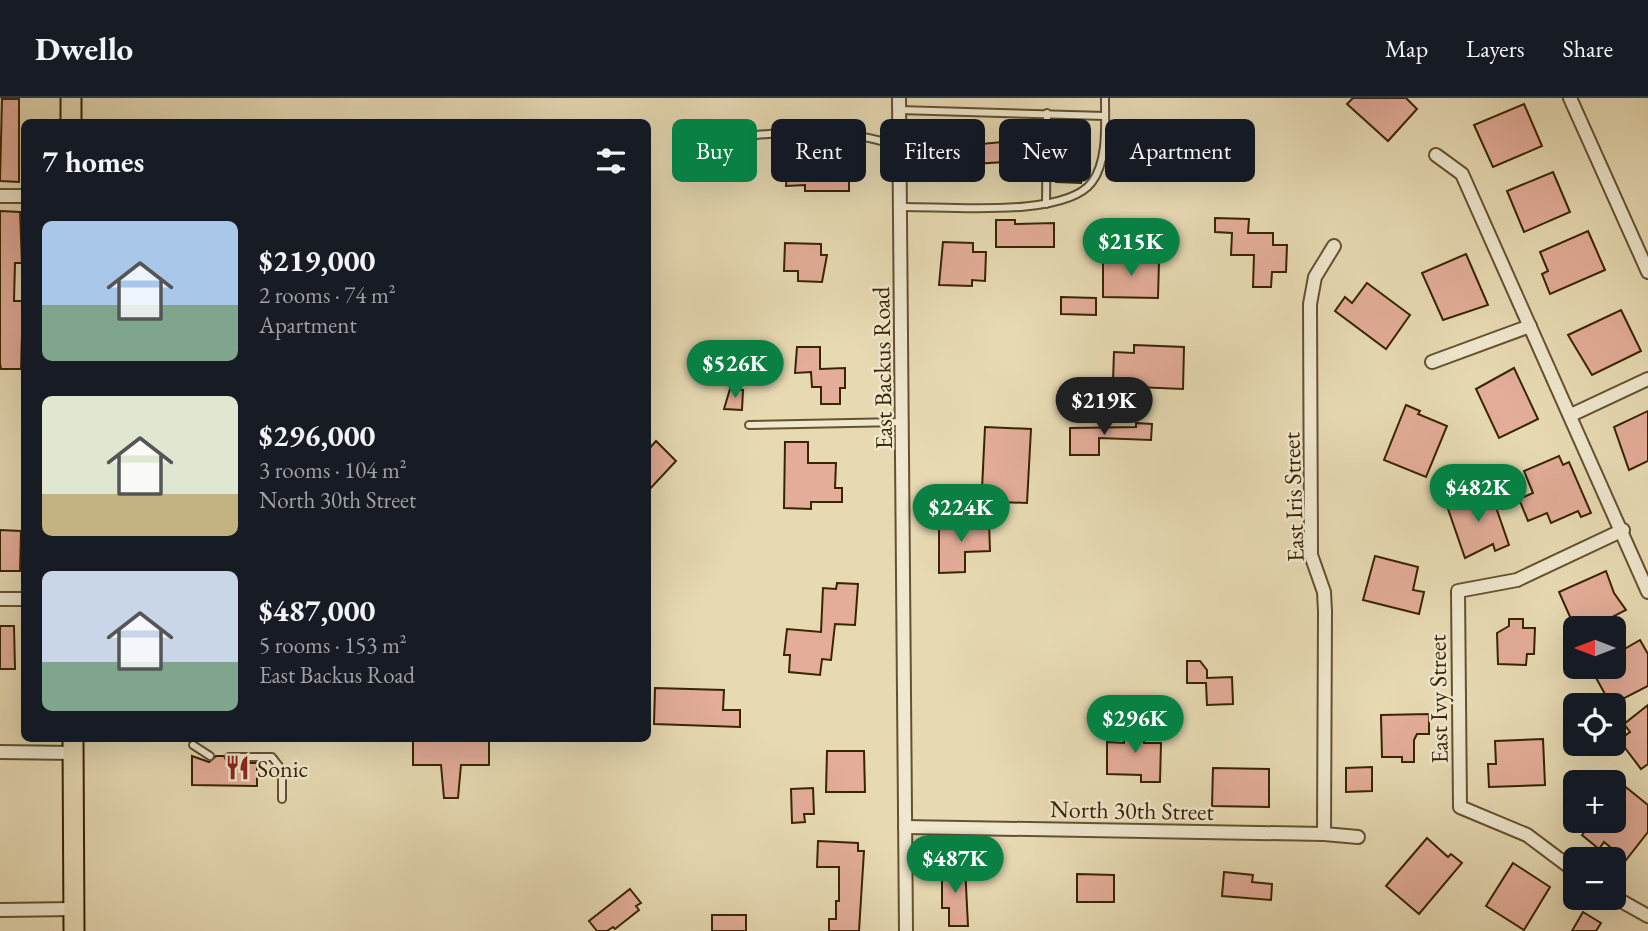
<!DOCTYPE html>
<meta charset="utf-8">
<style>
:root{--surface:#171b24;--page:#20242c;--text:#f1f3f6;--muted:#9ea1a6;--line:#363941;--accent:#0b8043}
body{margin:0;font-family:"EB Garamond",serif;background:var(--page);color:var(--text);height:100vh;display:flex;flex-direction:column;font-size:26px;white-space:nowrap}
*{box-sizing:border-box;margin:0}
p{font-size:23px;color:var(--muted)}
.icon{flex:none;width:38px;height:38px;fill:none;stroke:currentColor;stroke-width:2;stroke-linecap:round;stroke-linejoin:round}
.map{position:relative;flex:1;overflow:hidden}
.side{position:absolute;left:21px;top:21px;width:630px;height:623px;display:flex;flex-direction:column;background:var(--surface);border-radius:10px;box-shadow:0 7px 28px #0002}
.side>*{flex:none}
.hud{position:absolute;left:672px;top:21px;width:665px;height:63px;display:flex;gap:14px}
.needle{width:46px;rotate:270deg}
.controls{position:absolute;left:1563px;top:518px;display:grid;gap:14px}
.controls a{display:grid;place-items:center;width:63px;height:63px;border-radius:10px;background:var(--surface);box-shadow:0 7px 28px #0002;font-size:35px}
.price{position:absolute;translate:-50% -60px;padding:0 16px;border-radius:24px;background:var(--accent);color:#fff;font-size:23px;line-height:46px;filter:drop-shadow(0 2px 4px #0008)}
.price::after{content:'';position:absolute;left:50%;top:42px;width:21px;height:16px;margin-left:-10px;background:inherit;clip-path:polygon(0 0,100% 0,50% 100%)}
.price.selected{background:#222;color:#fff}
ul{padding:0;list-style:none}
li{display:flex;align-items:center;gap:21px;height:175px;padding:0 21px}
li span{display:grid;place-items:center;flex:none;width:196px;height:140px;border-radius:10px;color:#555}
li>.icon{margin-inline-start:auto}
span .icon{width:84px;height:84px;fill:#fffc;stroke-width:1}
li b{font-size:30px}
h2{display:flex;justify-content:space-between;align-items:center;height:84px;padding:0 21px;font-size:30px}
.tag{padding:0 24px;border-radius:10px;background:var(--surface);box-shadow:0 7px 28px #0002;font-size:24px;line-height:63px}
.tag.selected{background:var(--accent);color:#fff}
header{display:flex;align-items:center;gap:42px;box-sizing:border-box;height:98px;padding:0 35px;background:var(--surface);border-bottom:2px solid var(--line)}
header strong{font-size:33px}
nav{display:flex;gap:38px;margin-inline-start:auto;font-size:24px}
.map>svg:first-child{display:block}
</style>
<header>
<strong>Dwello</strong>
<nav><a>Map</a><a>Layers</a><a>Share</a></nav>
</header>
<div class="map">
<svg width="1648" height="833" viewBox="0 0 1648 833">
<rect width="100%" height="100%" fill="#e7dab3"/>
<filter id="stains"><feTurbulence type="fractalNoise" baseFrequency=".00286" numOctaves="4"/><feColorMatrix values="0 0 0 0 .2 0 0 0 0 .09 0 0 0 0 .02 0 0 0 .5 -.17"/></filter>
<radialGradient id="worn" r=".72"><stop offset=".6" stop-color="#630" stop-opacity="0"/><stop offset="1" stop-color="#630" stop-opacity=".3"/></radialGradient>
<g fill="#e3ad99" stroke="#392403" stroke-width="2">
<polygon points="1353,0 1406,0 1417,11 1388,43 1347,6"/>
<polygon points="2,1 19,1 19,84 0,83"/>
<polygon points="1524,6 1542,48 1493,69 1474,27"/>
<polygon points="970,39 971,47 1002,44 1004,64 974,66 974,74 948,79 944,41"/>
<rect x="774" y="44" width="19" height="27"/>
<polygon points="1079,45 1081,85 1056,84 1054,46"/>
<polygon points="817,64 849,64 849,93 805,93 805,87 786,88 787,74 817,73"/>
<polygon points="1553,74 1570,114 1524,134 1507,93"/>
<polygon points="0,113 20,114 22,165 15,165 14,203 23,203 21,271 1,271 0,266"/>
<polygon points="1215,120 1249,121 1248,135 1273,135 1273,147 1287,147 1286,174 1272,174 1271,189 1253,189 1254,157 1231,157 1232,135 1215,134"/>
<polygon points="996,122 1015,122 1015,126 1054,125 1054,149 996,149"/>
<polygon points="1588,133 1605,172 1550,196 1542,176 1548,173 1540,154"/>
<polygon points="943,144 973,145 973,154 986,154 985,183 972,182 972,188 939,187"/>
<polygon points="785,145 821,146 821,157 827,157 822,184 798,183 798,173 784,173"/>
<polygon points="1466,156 1488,207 1443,222 1422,175"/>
<polygon points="1103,161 1159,162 1158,200 1103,199"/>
<polygon points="1367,185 1410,217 1386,251 1335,213 1345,199 1352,205"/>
<polygon points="1061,199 1096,200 1096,217 1061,216"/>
<polygon points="1621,212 1641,253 1592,277 1568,237"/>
<polygon points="1134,247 1184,249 1183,291 1136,289 1136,284 1113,283 1114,254 1134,255"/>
<polygon points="797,249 820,249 820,271 845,270 845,290 840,290 840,306 821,306 821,289 812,289 811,274 795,275"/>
<polygon points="1514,270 1538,321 1499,340 1476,291"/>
<polygon points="730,291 743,292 742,312 724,311"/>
<polygon points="1406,307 1420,313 1418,316 1447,328 1426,379 1384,362"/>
<polygon points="1648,313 1648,363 1629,372 1614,329"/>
<polygon points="1136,325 1152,326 1151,342 1099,340 1099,357 1070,357 1070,330 1136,329"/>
<polygon points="985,329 1031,331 1027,405 999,404 1000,392 982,391"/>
<polygon points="656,343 676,363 648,393 648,352"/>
<polygon points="785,344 808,344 808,365 836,365 835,390 842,390 842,404 811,404 811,411 784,410"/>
<polygon points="1559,358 1563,367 1569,364 1591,415 1581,419 1578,413 1551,425 1547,415 1528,423 1519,401 1533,395 1524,373"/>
<polygon points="1490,392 1509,447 1495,453 1493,446 1465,460 1447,408"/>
<polygon points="989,424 990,453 965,454 965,474 939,475 939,425"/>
<polygon points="0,432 21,433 20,473 0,473"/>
<polygon points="1375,458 1418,469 1413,492 1424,494 1419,516 1363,502"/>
<polygon points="1606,473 1614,495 1626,512 1591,530 1575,530 1559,494"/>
<polygon points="837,485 858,486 855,527 835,526 831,562 822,561 820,577 789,574 790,557 784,557 787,531 821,534 823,490 836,491"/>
<polygon points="1509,521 1523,521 1523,530 1535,530 1534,556 1527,556 1526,567 1498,566 1497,535 1509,528"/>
<polygon points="0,528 14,528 15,571 0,571"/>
<polygon points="1640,542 1648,556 1648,588 1611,607 1590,569 1614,569 1614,557"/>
<polygon points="1187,563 1200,563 1207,572 1207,580 1232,579 1233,606 1207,607 1206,585 1187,585"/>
<polygon points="655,590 724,592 723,612 740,612 740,629 654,626"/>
<polygon points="1648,607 1648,666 1641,671 1619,642 1630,634 1624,626"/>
<polygon points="1429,616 1429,636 1417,636 1414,642 1414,664 1402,664 1402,659 1382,659 1381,617"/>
<polygon points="1125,625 1145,626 1144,645 1161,645 1160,684 1141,684 1141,677 1107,676 1107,644 1124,645"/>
<polygon points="413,640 489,640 489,667 461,667 458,700 444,700 441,667 413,667"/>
<polygon points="1543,641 1545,687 1489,689 1488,666 1496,666 1495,643"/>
<polygon points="827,653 864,653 865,694 826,694"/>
<polygon points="192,658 209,664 216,658 224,658 228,665 257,665 257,688 192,687"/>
<polygon points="1372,669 1372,693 1346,694 1346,670"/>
<polygon points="1213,670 1269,671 1269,709 1212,708"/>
<polygon points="1622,686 1648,707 1648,734 1626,762 1604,744 1599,751 1582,737 1593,723 1614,723 1614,697"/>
<polygon points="813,690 814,716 804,716 805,724 792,725 791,691"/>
<polygon points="1427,740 1448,759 1451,756 1462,765 1419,816 1386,788"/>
<polygon points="818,743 858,745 858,753 864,753 859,833 829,833 829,821 836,821 836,803 839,803 839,769 817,769"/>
<polygon points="1513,765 1550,789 1524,832 1486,808"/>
<polygon points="942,768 965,768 968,828 949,828 949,810 942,810"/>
<polygon points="1224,774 1253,777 1252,784 1272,786 1271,802 1222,798"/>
<polygon points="1077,776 1114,777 1114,804 1077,804"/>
<polygon points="630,791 641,805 636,808 639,812 615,831 613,829 607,833 597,833 589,823"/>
<polygon points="1583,814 1601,825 1596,833 1572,833"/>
<rect x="712" y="817" width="34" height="16"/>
</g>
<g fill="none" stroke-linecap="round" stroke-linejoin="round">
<defs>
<g id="service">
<polyline points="899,12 1105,18"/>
<path d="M757 37C804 32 856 32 900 49"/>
<polyline points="1046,106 1047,15"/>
<path d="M900 109C944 108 1065 121 1092 84 1108 63 1105 25 1105 0"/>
<polyline points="749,327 901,324"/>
<polyline points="193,647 210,658"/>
<polyline points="229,659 272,659 282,672 282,701"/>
</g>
<g id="minor">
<polyline points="899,0 906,833"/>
<polyline points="1570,0 1648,174"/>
<polyline points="1436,57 1462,76 1648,494"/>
<polyline points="0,98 24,98"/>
<polyline points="1432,264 1530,228"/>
<polyline points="1571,317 1648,281"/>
<polyline points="0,501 24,501"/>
<polyline points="0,654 74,655"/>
<polyline points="905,729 1324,736 1358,739"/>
<polyline points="1324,736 1325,513 1324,494 1311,457 1310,206 1315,179 1334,148"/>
<polyline points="1575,773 1527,737 1460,709 1458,493 1517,482 1623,432"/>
<polyline points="1614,799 1648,818"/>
<polyline points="0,812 74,811"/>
</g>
<g id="primary">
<polyline points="71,0 71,24"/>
<polyline points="73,640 74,833"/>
</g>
</defs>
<use href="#service" stroke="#64522f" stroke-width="10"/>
<use href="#minor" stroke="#64522f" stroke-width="16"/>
<use href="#primary" stroke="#392403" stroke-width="23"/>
<use href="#service" stroke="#efe7ce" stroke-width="6"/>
<use href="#minor" stroke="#efe7ce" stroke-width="12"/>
<use href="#primary" stroke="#e7dab3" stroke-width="19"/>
</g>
<defs>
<symbol id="restaurant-bare" viewBox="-9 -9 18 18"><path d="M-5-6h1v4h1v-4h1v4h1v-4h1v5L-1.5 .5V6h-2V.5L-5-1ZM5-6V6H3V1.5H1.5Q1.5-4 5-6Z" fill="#8f2418" stroke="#efe7ce" stroke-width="2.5" paint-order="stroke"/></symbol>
</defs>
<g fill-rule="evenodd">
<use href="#restaurant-bare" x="220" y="652" width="35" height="35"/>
</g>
<g text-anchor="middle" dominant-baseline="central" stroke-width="5" stroke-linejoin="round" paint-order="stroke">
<g font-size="24" fill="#392403" stroke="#efe7ce">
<text transform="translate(882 270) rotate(-91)">East Backus Road</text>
<text transform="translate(1293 399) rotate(-92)">East Iris Street</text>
<text transform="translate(1438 601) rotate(-91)">East Ivy Street</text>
<text transform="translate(1132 712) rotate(1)">North 30th Street</text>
</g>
<g font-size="24" fill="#392403" stroke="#efe7ce" text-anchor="start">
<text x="257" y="670">Sonic</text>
</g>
</g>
<rect width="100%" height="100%" filter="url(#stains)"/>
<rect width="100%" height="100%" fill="url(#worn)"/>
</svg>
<div class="controls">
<a><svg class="needle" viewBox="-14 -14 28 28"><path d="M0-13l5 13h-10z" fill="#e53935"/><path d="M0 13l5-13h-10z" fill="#9ea1a6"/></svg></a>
<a><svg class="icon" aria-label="locate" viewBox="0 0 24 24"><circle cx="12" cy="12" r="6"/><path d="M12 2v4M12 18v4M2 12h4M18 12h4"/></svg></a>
<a>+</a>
<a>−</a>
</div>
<b class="price" style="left:1131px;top:180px">$215K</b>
<b class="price" style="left:735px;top:302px">$526K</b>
<b class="price selected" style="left:1104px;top:339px">$219K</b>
<b class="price" style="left:1478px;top:426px">$482K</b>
<b class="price" style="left:961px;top:446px">$224K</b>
<b class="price" style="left:1135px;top:657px">$296K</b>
<b class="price" style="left:955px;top:797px">$487K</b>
<div class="hud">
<a class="tag selected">Buy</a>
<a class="tag">Rent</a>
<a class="tag">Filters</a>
<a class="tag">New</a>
<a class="tag">Apartment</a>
</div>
<section class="side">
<h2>7 homes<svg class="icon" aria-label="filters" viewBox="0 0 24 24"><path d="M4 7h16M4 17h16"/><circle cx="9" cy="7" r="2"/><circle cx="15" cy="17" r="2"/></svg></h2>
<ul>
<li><span style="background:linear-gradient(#a9c7e8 60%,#7fa58c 0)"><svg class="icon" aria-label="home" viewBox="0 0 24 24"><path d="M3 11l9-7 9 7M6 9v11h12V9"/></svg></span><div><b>$219,000</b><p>2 rooms · 74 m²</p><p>Apartment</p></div></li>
<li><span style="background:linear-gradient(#dfe7d0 70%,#c2b280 0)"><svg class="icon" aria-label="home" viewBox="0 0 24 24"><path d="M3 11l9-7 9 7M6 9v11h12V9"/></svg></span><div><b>$296,000</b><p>3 rooms · 104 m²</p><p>North 30th Street</p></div></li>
<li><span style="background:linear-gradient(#c9d6e8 65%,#7fa58c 0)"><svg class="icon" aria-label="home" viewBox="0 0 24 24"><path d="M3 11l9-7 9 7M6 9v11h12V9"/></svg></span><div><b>$487,000</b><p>5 rooms · 153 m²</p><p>East Backus Road</p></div></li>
</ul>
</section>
</div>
